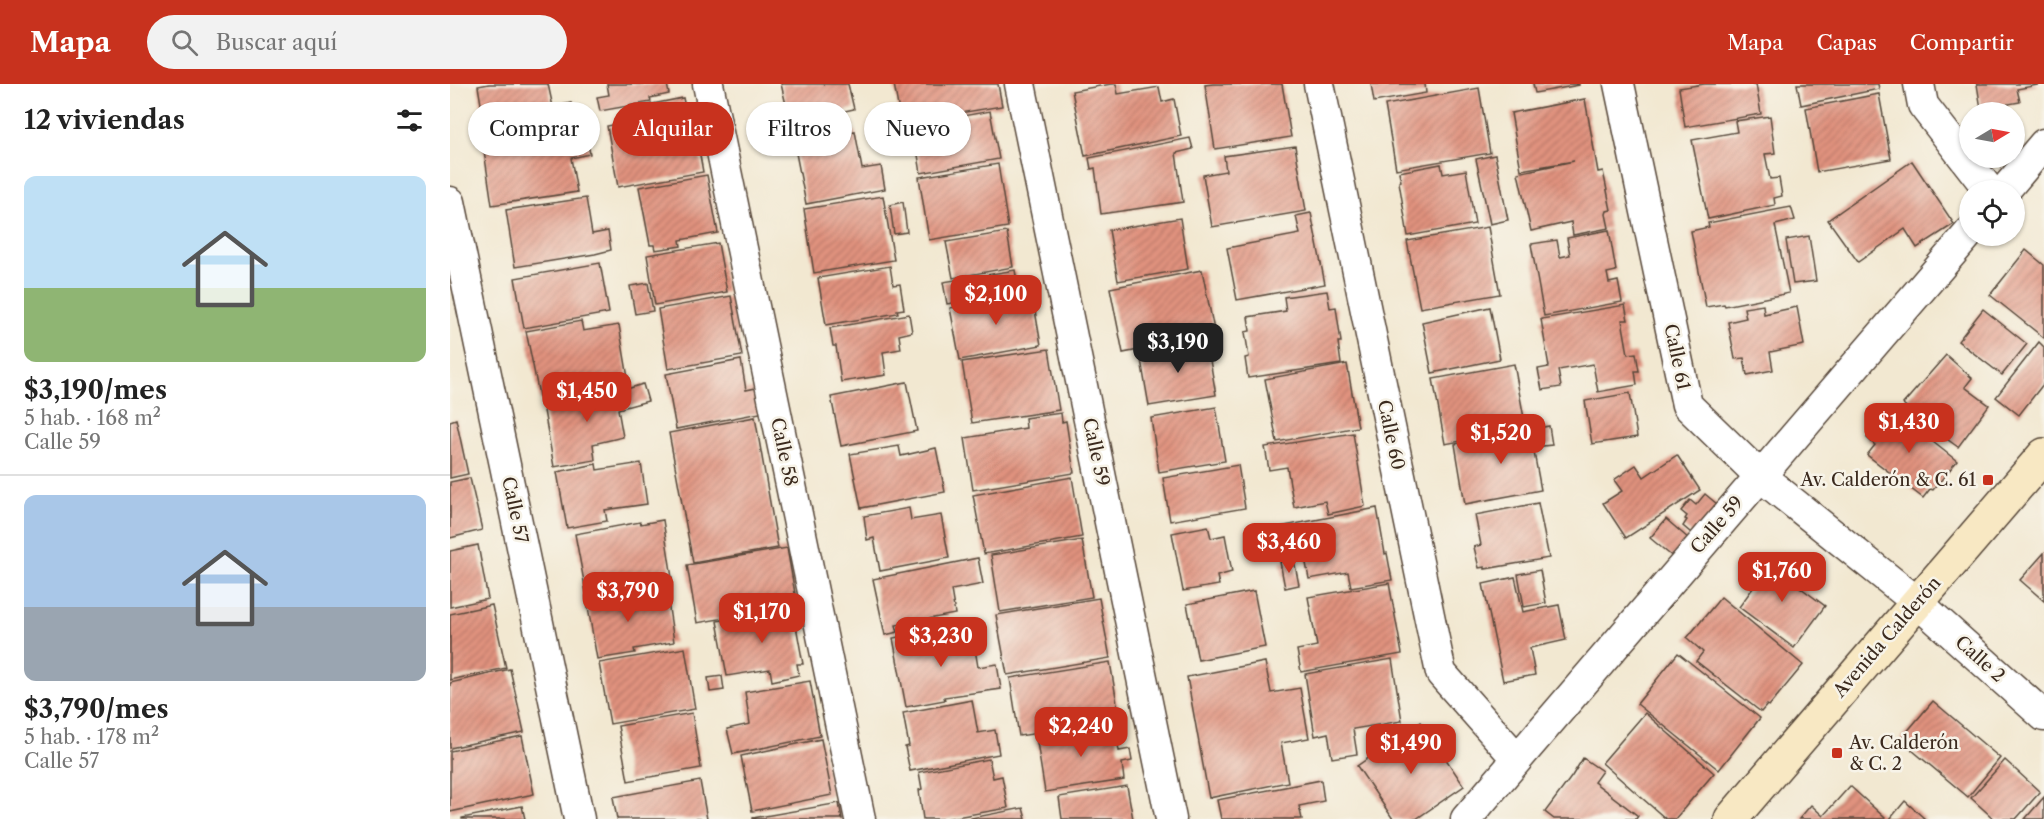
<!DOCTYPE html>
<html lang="es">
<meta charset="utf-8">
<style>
:root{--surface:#fff;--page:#f2f2f2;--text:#222;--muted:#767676;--line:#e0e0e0;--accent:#c8321e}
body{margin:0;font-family:"Libre Caslon Text",serif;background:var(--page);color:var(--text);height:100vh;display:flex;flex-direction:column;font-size:22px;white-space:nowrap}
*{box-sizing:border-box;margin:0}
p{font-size:20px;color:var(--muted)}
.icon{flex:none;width:33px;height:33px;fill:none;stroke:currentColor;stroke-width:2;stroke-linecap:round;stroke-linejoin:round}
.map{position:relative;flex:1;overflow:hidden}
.panel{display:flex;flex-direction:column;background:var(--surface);width:450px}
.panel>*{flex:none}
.hud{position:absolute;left:18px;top:18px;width:570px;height:54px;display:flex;gap:12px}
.needle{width:39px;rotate:80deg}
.fabs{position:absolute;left:1509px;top:18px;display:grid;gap:12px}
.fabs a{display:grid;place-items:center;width:66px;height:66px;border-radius:50%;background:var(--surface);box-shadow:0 2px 4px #0004;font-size:30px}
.price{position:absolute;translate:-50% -51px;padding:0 14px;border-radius:12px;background:var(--accent);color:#fff;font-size:20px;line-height:39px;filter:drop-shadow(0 2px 3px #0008)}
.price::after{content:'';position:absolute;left:50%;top:36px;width:18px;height:14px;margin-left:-9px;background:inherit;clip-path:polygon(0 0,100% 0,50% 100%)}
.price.current{background:#222;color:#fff}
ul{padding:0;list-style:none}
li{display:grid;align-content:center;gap:12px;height:318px;padding:0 24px}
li+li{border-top:2px solid var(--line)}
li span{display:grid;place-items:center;height:186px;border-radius:12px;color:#555}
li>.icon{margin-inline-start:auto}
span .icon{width:108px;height:108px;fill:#fffc;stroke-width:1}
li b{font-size:26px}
h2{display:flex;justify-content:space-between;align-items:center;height:72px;padding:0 24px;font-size:26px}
.pill{padding:0 21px;border-radius:27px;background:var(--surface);box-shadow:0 2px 4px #0004;font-size:21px;line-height:54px}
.pill.current{background:var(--accent);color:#fff}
header{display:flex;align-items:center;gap:36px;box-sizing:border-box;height:84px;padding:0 30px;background:var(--accent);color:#fff}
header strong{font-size:28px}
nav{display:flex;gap:33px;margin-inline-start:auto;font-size:21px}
.search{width:420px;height:54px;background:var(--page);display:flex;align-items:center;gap:15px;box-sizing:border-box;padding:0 21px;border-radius:33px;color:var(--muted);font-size:22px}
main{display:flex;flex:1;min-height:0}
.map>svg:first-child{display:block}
</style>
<header>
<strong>Mapa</strong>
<div class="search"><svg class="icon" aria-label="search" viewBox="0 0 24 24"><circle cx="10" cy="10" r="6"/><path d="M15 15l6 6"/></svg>Buscar aquí</div>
<nav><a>Mapa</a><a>Capas</a><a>Compartir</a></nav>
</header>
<main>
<section class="panel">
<h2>12 viviendas<svg class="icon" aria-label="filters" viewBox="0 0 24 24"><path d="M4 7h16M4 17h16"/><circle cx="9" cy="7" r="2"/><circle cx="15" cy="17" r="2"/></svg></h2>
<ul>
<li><span style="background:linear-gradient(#bfe0f5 60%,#8fb573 0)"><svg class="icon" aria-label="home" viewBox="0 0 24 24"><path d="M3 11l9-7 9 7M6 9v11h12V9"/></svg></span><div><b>$3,190/mes</b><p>5 hab. · 168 m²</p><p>Calle 59</p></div></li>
<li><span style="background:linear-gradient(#a9c7e8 60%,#9aa5b1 0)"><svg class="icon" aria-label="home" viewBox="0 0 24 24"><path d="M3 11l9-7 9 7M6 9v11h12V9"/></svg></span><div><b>$3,790/mes</b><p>5 hab. · 178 m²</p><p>Calle 57</p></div></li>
</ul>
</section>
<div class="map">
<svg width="1594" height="735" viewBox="0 0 1594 735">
<defs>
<pattern id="building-hatch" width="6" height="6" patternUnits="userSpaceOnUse" patternTransform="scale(1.5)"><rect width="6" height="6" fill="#e0927e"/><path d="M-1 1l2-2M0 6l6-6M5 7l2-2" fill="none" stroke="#b77767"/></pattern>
</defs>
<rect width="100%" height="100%" fill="#f7f3e8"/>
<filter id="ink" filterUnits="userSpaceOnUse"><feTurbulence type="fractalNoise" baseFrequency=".0167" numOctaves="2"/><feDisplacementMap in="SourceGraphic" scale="12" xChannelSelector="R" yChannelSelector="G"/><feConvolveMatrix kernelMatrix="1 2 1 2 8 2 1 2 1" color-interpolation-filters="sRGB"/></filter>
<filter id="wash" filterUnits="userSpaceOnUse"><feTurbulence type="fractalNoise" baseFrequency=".008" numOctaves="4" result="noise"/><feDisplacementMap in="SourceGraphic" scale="24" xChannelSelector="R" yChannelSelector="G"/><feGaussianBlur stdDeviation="1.35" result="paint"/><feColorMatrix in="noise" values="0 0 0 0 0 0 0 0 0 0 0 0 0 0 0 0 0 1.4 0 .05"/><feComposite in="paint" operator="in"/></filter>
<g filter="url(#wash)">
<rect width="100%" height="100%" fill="#f2e8d1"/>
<g id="blocks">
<g fill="url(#building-hatch)">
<polygon points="39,0 98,0 103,23 121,19 125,41 37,56 28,2"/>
<polygon points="157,0 217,0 219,10 200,14 201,18 150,27 147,13 159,11"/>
<polygon points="331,0 398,0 404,25 377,31 380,44 344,54"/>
<polygon points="444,0 548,0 552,22 451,39"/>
<polygon points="661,0 666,0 668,10 709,3 712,18 724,15 731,52 635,72 622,7"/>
<polygon points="763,0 832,0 841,53 765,65 755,1"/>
<polygon points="921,0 975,0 976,9 924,18"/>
<polygon points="1083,0 1129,0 1129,1 1085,9"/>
<polygon points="1254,0 1306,0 1311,30 1235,43 1229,4"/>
<polygon points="1347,0 1428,0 1429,5 1351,21"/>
<polygon points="1527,0 1588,0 1588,1 1567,5 1570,18 1531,25"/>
<polygon points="1029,4 1040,69 946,85 935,21"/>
<polygon points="1429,10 1441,75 1367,88 1356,24"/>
<polygon points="233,14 236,28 242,27 253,88 168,103 157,42 189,36 187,23"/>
<polygon points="1135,15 1148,88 1153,87 1161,126 1157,127 1156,130 1159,144 1123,151 1121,138 1081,147 1068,89 1124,77 1071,86 1061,29"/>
<polygon points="540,27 549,75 471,89 463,41"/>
<polygon points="1320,32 1325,69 1315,70 1320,95 1329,94 1332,112 1324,114 1325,121 1258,135 1242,56 1287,48 1285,37"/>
<polygon points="117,46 119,57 137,54 140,70 121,74 127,108 42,121 33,60"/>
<polygon points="405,47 412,85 431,82 435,105 356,120 344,59"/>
<polygon points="740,54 743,65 726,69 733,118 651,130 645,84 641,85 639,74"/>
<polygon points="845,62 856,127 762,143 753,91 776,87 774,72"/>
<polygon points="1045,71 1058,136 1040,140 1026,75"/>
<polygon points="1462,77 1504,140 1467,164 1455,145 1408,178 1378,136"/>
<polygon points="548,80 558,143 479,156 469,93"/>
<polygon points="991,80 993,90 1016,86 1025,140 958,152 949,98 951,97 949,88"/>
<polygon points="257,91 268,149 230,156 231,162 205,166 204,161 200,161 189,103"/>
<polygon points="433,112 444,176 364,189 354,125"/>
<polygon points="136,114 142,150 158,147 161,166 145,170 65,183 56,126"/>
<polygon points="453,118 457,148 444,150 440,121"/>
<polygon points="1341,123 1345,136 1325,141 1339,209 1275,222 1274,220 1256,223 1241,147 1259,143 1258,139"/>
<polygon points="861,129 875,200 787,216 777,164 850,150 846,132"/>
<polygon points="730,134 738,185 668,197 659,146"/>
<polygon points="1038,143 1050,210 970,224 957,157"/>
<polygon points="1159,146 1166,187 1157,189 1159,199 1168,197 1172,218 1094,232 1081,160 1107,156 1110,173 1120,171 1117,154"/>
<polygon points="557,148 563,183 503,194 496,158"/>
<polygon points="1359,152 1366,197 1343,200 1336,156"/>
<polygon points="268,159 277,208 205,221 197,171"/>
<polygon points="1576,166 1594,181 1594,254 1540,211"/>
<polygon points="150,179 159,229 74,244 65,194"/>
<polygon points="440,182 443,201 450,200 454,225 447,226 448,229 376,241 368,194"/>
<polygon points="565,186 569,208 497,220 493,198"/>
<polygon points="752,186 765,251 673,269 660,204"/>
<polygon points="198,199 203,227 185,230 180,202"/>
<polygon points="877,207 880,224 886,223 891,258 888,258 891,280 798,294 795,274 799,273 795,248 800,247 798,233 836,227 834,213"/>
<polygon points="582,209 591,261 510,276 500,224"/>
<polygon points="281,212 292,272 218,285 208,225"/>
<polygon points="1175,221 1178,236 1172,236 1178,270 1186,269 1189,287 1185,287 1187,301 1148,308 1143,280 1108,286 1111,303 1092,306 1088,285 1099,283 1091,235"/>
<polygon points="1313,221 1314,230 1347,223 1354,261 1320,268 1323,286 1297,291 1294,274 1285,275 1278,238 1296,234 1294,224"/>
<polygon points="1040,223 1050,275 982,289 972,238"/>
<polygon points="1533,225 1577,260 1552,291 1508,257"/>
<polygon points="459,230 462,248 449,251 451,265 433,268 436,291 391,298 386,262 383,262 380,244"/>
<polygon points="131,237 133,247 169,241 178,294 143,300 144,306 90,316 76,247"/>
<polygon points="1589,258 1594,263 1594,299 1569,331 1546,313"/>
<polygon points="757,259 766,311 699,322 690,270"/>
<polygon points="599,265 609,326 522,339 512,278"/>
<polygon points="1496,271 1522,294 1515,303 1539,321 1508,363 1480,343 1453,320"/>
<polygon points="291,276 296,306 306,304 310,329 226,345 216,290"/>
<polygon points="897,280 908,343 827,358 815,295"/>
<polygon points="1064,280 1076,345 995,360 983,295"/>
<polygon points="457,298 467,347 391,362 381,313"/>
<polygon points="193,300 198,317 168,325 173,353 143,360 145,376 104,383 93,321 163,306 164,309"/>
<polygon points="1180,309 1187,353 1142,360 1135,317"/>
<polygon points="766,323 775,377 709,388 701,334"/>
<polygon points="1440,324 1507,377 1483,406 1480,405 1473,414 1417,371 1425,361 1417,354"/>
<polygon points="611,329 612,338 616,337 624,389 523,406 515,354 576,344 575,334"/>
<polygon points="305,333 328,464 243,479 219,349"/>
<polygon points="6,335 18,390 0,394 0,337"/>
<polygon points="1099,342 1102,361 1083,363 1091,406 1015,420 1005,360"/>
<polygon points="903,349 915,422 878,430 875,417 844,423 837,383 819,386 815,363"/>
<polygon points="449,362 451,372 486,364 495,408 411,424 400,370"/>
<polygon points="1227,371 1250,406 1176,454 1153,419 1172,407 1164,396 1186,381 1194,393"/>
<polygon points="191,379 197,420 155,426 157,437 117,444 107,388 146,380 147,386"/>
<polygon points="788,381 795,424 720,437 713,394"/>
<polygon points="622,393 632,453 534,470 523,411"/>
<polygon points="20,394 32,446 0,454 0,398"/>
<polygon points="1255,410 1273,425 1247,454 1233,442 1237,436 1235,435 1237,432 1231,427 1240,416 1246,421"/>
<polygon points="1088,419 1099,474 1035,485 1035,483 1029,484 1024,463 1031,461 1025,431"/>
<polygon points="459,424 461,436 491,431 499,474 430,487 424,454 417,456 414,432"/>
<polygon points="927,424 935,470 937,469 942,496 901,503 898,488 859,495 852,458 827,462 824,444"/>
<polygon points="1216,435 1239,455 1224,474 1200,454"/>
<polygon points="213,436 222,494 193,499 193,497 136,508 125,450 190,438 191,440"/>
<polygon points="758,442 761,454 775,451 782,488 767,492 769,501 733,507 722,449"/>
<polygon points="632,456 642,513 550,528 541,471"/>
<polygon points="28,461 38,515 0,523 0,467"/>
<polygon points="337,464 347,521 247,539 237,481"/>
<polygon points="1594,469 1594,517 1570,496"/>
<polygon points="1327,471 1354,493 1347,501 1375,522 1344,564 1289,523"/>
<polygon points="528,474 533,500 501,506 505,530 446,541 448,548 435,551 423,495"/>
<polygon points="844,476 849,501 835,504 830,478"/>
<polygon points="1090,486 1096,519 1074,523 1068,490"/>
<polygon points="1065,493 1073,528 1109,521 1116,556 1080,564 1085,591 1053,597 1033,500"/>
<polygon points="939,499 952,570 851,588 847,566 867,562 858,513"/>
<polygon points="173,506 175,518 217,511 224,558 184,565 185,569 147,575 136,512"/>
<polygon points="804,507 815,563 748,576 737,520"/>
<polygon points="1271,513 1353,581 1319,622 1317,621 1311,628 1246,577 1253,568 1237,554"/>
<polygon points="649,514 660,574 557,591 546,531"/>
<polygon points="42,521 56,584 0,596 0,530"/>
<polygon points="343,525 353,580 347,580 349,591 322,597 320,585 277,592 267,537"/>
<polygon points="481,547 482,553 522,547 528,583 547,580 551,605 494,613 495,616 456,623 443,554"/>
<polygon points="235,564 245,625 160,640 149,579"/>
<polygon points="1228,569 1310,634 1269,686 1187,620"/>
<polygon points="942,575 952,637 903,645 907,670 882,674 878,649 865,652 855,590"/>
<polygon points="660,578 670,637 569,652 560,594"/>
<polygon points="815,578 821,609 850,604 859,654 831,659 838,698 759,714 737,593"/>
<polygon points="60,585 74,648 0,664 0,599"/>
<polygon points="272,592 274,606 260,608 258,594"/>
<polygon points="360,597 370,652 283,670 277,645 300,640 295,608"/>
<polygon points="522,616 528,649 545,646 549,670 460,687 455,663 459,662 453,629"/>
<polygon points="1483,617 1550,674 1518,713 1450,656"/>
<polygon points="242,629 251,684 178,697 168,642"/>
<polygon points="1195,629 1264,689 1225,735 1216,735 1152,679"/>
<polygon points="971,638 1014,702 966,735 943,735 907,682"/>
<polygon points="665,640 669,667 680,665 682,677 672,679 674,696 595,708 586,652"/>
<polygon points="72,652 84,710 0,728 0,667"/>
<polygon points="371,655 382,711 302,727 291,672"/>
<polygon points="1133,674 1152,687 1144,698 1188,732 1186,735 1104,735 1095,728 1122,692"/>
<polygon points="539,675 543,694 552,692 558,724 495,735 473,735 469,706 472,705 469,688"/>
<polygon points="1555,676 1590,708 1566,735 1544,735 1521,714"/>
<polygon points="871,696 874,717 849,722 852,735 771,735 767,716"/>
<polygon points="250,697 257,735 167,735 163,713"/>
<polygon points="677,702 683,735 612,735 609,713"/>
<polygon points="1400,702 1435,734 1434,735 1349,735 1361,721 1373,732"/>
<polygon points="1594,713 1594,735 1575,735"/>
<polygon points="1455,717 1475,735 1440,735"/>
<polygon points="389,719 392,735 303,735 303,734"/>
<polygon points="72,722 75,735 12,735 12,734"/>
<polygon points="573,724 576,735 521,735 521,734"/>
</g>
</g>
</g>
<g filter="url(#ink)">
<use href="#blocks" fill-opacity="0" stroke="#564639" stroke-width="1.5"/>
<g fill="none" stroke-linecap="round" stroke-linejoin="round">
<defs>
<g id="street">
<polyline points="258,0 410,735"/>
<polyline points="570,0 721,735"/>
<polyline points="869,0 991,589 1067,675"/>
<polyline points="1169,0 1237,321 1310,392 1467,518 1594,632"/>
<polyline points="1469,0 1473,21 1539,106"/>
<polyline points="1555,106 1594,60"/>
<polyline points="0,118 129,735"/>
<polyline points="1016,735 1520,148"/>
</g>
<polyline id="secondary" points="1281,735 1594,371"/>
</defs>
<use href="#street" stroke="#564639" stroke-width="33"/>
<use href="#secondary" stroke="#564639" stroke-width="36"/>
<use href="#street" stroke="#fff" stroke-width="30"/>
<use href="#secondary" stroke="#f8e8c3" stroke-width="33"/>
</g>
</g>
<g fill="#c8321e" stroke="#f7f3e8" stroke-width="2">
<rect x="1532" y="390" width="12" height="12" rx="3"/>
<rect x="1381" y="663" width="12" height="12" rx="3"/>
</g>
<g text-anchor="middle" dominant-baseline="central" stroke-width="5" stroke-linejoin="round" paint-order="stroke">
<g font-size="18" fill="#3b2a1e" stroke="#f7f3e8">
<text transform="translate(1227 273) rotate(78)">Calle 61</text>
<text transform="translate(941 351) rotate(78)">Calle 60</text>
<text transform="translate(334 368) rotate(78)">Calle 58</text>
<text transform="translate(646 368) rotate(78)">Calle 59</text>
<text transform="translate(65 426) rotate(78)">Calle 57</text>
<text transform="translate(1267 441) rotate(-49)">Calle 59</text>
<text transform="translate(1437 553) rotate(-49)">Avenida Calderón</text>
<text transform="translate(1530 575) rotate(42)">Calle 2</text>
</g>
<g font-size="18" fill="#3b2a1e" stroke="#f7f3e8" text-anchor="end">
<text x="1526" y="396">Av. Calderón &amp; C. 61</text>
<text x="1399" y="659" text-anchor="start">Av. Calderón<tspan x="1399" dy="21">&amp; C. 2</tspan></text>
</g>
</g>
</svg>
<div class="fabs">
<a><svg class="needle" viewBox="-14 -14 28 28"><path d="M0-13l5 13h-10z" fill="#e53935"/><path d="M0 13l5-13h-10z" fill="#767676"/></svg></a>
<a><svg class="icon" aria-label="locate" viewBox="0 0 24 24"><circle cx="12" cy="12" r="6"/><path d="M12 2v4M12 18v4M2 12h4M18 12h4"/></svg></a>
</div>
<b class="price" style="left:546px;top:242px">$2,100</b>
<b class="price current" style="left:728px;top:290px">$3,190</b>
<b class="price" style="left:137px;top:339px">$1,450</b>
<b class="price" style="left:1459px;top:370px">$1,430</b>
<b class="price" style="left:1051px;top:381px">$1,520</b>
<b class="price" style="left:839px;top:490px">$3,460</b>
<b class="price" style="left:1332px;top:519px">$1,760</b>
<b class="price" style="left:178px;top:539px">$3,790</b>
<b class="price" style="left:312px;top:560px">$1,170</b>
<b class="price" style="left:491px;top:584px">$3,230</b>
<b class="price" style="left:631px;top:674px">$2,240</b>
<b class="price" style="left:961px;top:691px">$1,490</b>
<div class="hud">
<a class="pill">Comprar</a>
<a class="pill current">Alquilar</a>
<a class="pill">Filtros</a>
<a class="pill">Nuevo</a>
</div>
</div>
</main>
